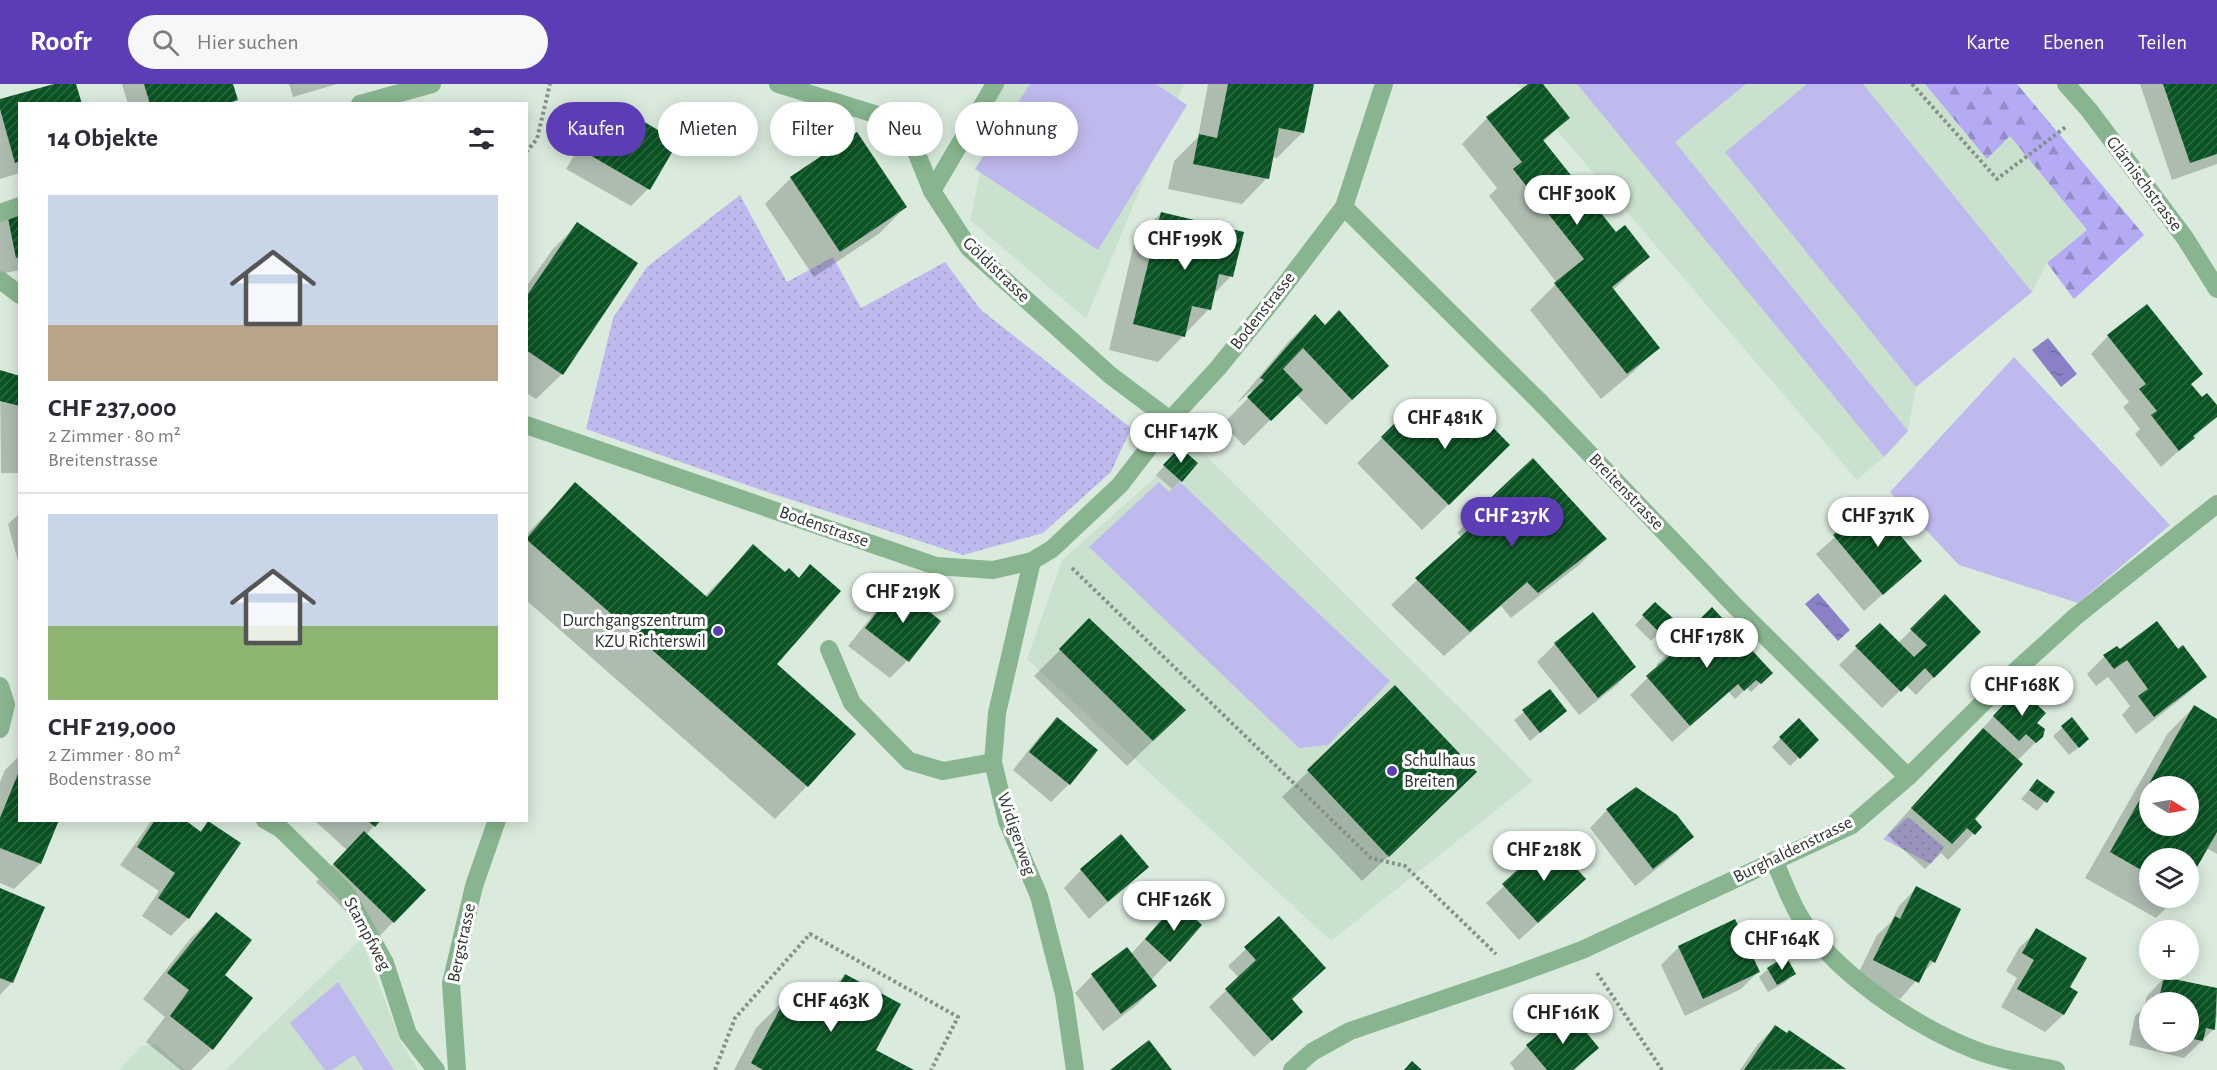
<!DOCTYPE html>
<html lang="de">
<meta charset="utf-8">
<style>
:root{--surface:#fff;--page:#f7f7f7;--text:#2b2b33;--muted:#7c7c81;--line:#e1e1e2;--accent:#5c3db5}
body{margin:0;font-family:"Alegreya Sans",sans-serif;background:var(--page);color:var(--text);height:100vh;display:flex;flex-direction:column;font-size:22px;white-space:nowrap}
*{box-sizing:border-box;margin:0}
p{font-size:20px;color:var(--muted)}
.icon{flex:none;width:33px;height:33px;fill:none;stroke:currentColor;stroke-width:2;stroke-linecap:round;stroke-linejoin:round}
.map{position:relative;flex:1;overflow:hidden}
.sheet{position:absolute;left:18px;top:18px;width:510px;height:720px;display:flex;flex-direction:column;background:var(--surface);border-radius:0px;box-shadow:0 3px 15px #0003}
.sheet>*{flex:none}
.hud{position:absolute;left:546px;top:18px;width:570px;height:54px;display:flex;gap:12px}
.needle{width:39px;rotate:101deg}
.tools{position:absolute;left:2139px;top:692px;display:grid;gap:12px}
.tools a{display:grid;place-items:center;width:60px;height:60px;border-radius:50%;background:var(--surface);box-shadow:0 3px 15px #0003;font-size:30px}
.price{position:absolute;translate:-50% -51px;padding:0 14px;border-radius:21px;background:#fff;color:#222;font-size:20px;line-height:39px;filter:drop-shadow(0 2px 3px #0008)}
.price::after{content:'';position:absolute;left:50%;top:36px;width:18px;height:14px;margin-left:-9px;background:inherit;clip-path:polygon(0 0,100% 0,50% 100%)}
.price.active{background:var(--accent);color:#fff}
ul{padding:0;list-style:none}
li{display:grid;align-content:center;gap:12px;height:318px;padding:0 30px}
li+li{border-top:2px solid var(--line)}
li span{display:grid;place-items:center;height:186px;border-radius:0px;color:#555}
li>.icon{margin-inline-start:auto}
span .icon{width:108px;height:108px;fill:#fffc;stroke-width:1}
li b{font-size:26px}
h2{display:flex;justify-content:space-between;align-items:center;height:72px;padding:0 30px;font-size:26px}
.chip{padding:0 21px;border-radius:27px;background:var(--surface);box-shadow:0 3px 15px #0003;font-size:21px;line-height:54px}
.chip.active{background:var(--accent);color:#fff}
header{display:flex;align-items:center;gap:36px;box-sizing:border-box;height:84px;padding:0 30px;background:var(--accent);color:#fff}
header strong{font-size:28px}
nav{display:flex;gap:33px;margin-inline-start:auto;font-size:21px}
.search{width:420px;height:54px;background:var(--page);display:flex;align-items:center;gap:15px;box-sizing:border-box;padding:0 21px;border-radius:33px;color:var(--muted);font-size:22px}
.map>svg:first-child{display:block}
</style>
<header>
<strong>Roofr</strong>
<div class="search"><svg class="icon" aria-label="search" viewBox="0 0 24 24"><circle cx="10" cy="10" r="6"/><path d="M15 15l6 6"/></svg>Hier suchen</div>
<nav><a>Karte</a><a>Ebenen</a><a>Teilen</a></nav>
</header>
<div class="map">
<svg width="2217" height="986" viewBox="0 0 2217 986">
<defs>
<pattern id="grass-dots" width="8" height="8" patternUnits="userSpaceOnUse" patternTransform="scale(1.5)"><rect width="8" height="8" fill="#bfbaed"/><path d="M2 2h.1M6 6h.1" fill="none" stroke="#a4a0cc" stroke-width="1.8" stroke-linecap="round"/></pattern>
<pattern id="forest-firs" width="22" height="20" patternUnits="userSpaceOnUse" patternTransform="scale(1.5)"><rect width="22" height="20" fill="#b4abf4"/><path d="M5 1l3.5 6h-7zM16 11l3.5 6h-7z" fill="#938cc6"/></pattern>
<pattern id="water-ripples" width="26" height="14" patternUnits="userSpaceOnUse" patternTransform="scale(1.5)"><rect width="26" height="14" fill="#8a80c5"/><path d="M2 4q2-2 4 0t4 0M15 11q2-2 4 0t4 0" fill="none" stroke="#716aa0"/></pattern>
<pattern id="building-hatch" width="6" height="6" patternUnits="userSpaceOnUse" patternTransform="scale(1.5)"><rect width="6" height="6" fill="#0a5323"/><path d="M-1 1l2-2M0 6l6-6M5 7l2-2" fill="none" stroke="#2e6943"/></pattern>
</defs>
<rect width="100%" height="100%" fill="#daebdd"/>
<g fill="#cae2cd">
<polygon points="999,0 1184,0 1086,235 970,136"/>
<polygon points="1517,0 1925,0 1987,74 2010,51 2087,147 2047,179 2032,208 1916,303 1908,347 1884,373 1857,396"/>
<polygon points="1190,356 1533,697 1331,857 1027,575 1062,476 1157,392 1171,405 1198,378 1183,364"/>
<polygon points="361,855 401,958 418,986 225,986"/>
<polygon points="156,960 185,986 119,986 142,962"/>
</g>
<g fill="url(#grass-dots)">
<polygon points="740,111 787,198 833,173 861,224 945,178 981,226 1131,344 1111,388 1043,449 963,471 764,407 586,345 613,234 647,183"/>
<polygon points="1908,733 1944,763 1931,780 1883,755"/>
</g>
<polygon fill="url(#forest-firs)" points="1925,0 2017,0 2144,151 2074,215 2047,179 2087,146 2010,52 1987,75"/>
<g fill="#bfbaed">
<polygon points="1030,0 1156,0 1187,21 1098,166 975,85"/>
<polygon points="1577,0 1746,0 1675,58 1908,347 1884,373"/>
<polygon points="1807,0 1863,0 2032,208 1916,303 1725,68"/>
<polygon points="2014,273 2170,441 2078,519 1959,481 1890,408"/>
<polygon points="1159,398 1169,408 1180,398 1390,597 1328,661 1299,664 1089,463"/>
<polygon points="338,898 394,986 364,986 354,971 332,986 325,986 290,939"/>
</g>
<g fill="url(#water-ripples)">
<polygon points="2048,254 2077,290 2061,303 2032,266"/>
<polygon points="1818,509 1850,546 1838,557 1805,520"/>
</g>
<g fill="#0003" fill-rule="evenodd">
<polygon points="60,0 75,0 20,20 20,89 0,95 0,16"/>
<polygon points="122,0 232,0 236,15 232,20 128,20"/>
<polygon points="289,0 337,0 293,13"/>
<polygon points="1208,0 1312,0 1303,48 1277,74 1272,73 1267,94 1242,120 1168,105 1174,77 1198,53"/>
<polygon points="1530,0 1541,0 1568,34 1543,58 1615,150 1648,173 1612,207 1658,264 1632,289 1601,315 1530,226 1557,199 1489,112 1497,104 1462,60 1487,34"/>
<polygon points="2140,0 2217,0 2217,80 2172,96"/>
<polygon points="611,20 648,105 631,122 566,85 594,38"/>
<polygon points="791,94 905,123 880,149 814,193 765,120"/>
<polygon points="20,128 20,186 0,190 0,138 8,130"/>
<polygon points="1161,129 1231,192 1213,211 1209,225 1158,278 1109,266 1135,155"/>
<polygon points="578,140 562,290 536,315 526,309 526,203 552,166"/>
<polygon points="1315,232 1324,243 1387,282 1326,341 1296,310 1244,362 1223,340 1253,309 1251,307 1236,320 1289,257"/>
<polygon points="2108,252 2190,301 2202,315 2217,324 2217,332 2161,383 2135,350 2140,345 2123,323 2129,318 2091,270"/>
<polygon points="0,288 20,293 20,389 1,389"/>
<polygon points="1419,317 1483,387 1422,446 1357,379"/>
<polygon points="1180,365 1180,397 1172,405 1156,391"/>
<polygon points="575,400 704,513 754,462 785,490 798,495 810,482 775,580 854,650 807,702 775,735 526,516 526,451"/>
<polygon points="1872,420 1920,477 1864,527 1816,470"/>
<polygon points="1482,424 1605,455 1579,481 1511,534 1501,522 1444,572 1391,521 1462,453 1457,449"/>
<polygon points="20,429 20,485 8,440"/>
<polygon points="897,504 907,577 890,594 848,562 880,522"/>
<polygon points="1945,513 1979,548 1916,611 1906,601 1882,624 1839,581 1880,541 1898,559"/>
<polygon points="1655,520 1672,535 1651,557 1635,541"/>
<polygon points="1712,525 1771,589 1751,608 1747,604 1735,615 1729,608 1672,658 1630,611 1659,583 1656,581"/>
<polygon points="1555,560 1634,583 1617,601 1579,631 1537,578"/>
<polygon points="1064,562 1158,652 1127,682 1034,592"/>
<polygon points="2178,567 2205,593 2187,610 2136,650 2122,631 2130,622 2108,593 2096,602 2087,590 2104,573 2119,568"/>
<polygon points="1395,603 1450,714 1362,797 1282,713"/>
<polygon points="1550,607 1565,627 1530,657 1514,636"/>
<path d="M2194 623 2217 636V770L2206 764 2188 774H2150V813H2177L2156 834 2085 794 2168 649ZM2150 702H2188V741H2150Z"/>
<polygon points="2001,624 2035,639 2042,652 2017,677 1972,735 1980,743 1948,776 1941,769 1925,785 1887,751"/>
<polygon points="1057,635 1096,666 1069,700 1051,718 1013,686 1040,652"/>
<polygon points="2072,635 2079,663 2069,671 2053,652"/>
<polygon points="1799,636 1817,656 1790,682 1772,663"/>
<polygon points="20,671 20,736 40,780 14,805 0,799 0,698 5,686"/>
<polygon points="2037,697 2053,708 2037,727 2021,715"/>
<polygon points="1607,726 1692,753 1675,770 1635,802 1590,744"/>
<polygon points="152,736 182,736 199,748 208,739 188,834 171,852 142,832 159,807 120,781"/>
<polygon points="314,736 379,736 366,751 393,838 376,856 316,798 347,766"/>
<polygon points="1550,759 1566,813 1519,856 1486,819"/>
<polygon points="1147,783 1089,835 1064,804 1081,786"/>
<polygon points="1916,804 1933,878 1900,915 1856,894 1877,851 1891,838 1899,822"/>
<polygon points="0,806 12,898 0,911"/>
<polygon points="216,830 222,891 212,965 191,986 181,986 146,958 165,933 143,915 190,855"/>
<polygon points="1279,834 1290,916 1284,945 1254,973 1209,923 1239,894 1228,882"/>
<polygon points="1160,838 1169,877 1151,896 1155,902 1138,920 1103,947 1075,909 1092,892 1127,865 1131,870"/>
<polygon points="2037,846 2068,904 2076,909 2063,931 2045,948 2001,923 2017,894 2006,887 2019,864"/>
<polygon points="1679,863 1758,888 1741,905 1685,932 1661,881"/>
<polygon points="1768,885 1794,889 1786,898 1768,908 1759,893"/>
<polygon points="845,891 874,966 910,986 734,986 756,944 789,911 812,924"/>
<path d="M2164 894 2217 906V931L2214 945 2184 974 2129 961 2135 932 2144 923 2147 912ZM2150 918H2188V957H2150Z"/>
<polygon points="1776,942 1787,950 1789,948 1843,985 1740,986 1758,960"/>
<polygon points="1527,962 1597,964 1575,986 1515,986 1510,979"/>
</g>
<g fill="url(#building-hatch)" fill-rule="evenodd">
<polygon points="54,0 76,0 82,20 20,20 20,77 15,79 0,25 0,15"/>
<polygon points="144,0 233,0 238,16 225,20 150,20"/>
<polygon points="1228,0 1314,0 1304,49 1279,44 1269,95 1193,80 1199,50 1217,54"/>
<polygon points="1528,0 1543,0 1570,34 1543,56 1616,148 1625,141 1650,173 1612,203 1660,264 1627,290 1554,199 1584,175 1513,85 1522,78 1486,33"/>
<polygon points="2163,0 2217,0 2217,70 2190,79"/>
<polygon points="611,18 678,58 650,106 583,67"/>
<polygon points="857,48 907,123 840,168 790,93"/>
<polygon points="20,126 20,173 16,174 7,129"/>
<polygon points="1161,128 1244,148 1233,193 1219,190 1211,226 1192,222 1185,253 1133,240"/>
<polygon points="577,138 638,179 563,291 526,266 526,213"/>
<polygon points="2147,220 2203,290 2191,300 2202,313 2207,309 2217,321 2217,333 2193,352 2195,354 2179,367 2151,331 2157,327 2139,305 2146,300 2107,251"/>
<polygon points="1339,226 1389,282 1352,316 1303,264 1283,285 1303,306 1271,337 1247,313 1264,296 1260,294 1315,230 1325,241"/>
<polygon points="0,286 20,292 20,322 0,317"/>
<polygon points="1419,315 1457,353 1480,330 1510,361 1449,421 1381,353"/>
<polygon points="1180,363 1198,379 1182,398 1163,381"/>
<polygon points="1533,374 1607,455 1538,509 1527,498 1470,548 1415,494 1488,428 1481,423"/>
<polygon points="575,398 707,513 753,460 785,488 789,484 799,494 810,480 841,507 777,580 856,650 808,703 526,455"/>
<polygon points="1872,418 1922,477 1883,511 1833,451"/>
<polygon points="897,502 941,537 909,578 865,544"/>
<polygon points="1945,510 1981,548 1934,594 1925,584 1901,608 1855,562 1880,539 1914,573 1927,561 1910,545"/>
<polygon points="1655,518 1674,535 1660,549 1642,531"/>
<polygon points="1712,523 1773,589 1761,600 1756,596 1744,607 1738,600 1690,642 1646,592 1676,566 1673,562 1682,553 1693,564 1706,552 1695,540"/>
<polygon points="1593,528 1636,583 1598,614 1554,559"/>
<polygon points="1089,534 1186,626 1153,657 1059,565"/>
<polygon points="2157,537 2178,565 2183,561 2207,593 2154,633 2138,612 2148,605 2127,576 2114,585 2103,571 2117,562 2120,565"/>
<polygon points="1395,601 1477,688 1389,773 1307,686"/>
<polygon points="2019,604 2046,629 2037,639 2045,645 2043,653 2036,659 2026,650 2019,657 1993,632"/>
<polygon points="1550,605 1567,627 1540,649 1522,626"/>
<path d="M2194 621 2217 635V748L2188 799V774H2150V791L2110 768ZM2150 702H2188V741H2150Z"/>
<polygon points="1057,633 1098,666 1070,701 1029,668"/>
<polygon points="2072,633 2089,655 2079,664 2061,642"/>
<polygon points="1799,634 1819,656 1800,675 1779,653"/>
<polygon points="1983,644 2023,680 1975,735 1982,743 1975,751 1967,744 1952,760 1911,724"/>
<polygon points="20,685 20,736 59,736 41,780 0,764 0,734"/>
<polygon points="2037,695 2055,708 2047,719 2029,706"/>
<polygon points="1636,703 1677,731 1694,753 1653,785 1606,725"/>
<polygon points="155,736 185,736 201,748 208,737 241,759 189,835 158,814 175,789 137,763"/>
<polygon points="367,736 381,736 375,743"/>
<polygon points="364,747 426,806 394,839 333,780"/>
<polygon points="1121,750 1149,783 1108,818 1080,785"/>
<polygon points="1550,756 1586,795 1538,839 1502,800"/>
<polygon points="1916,802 1961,825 1935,879 1930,876 1919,899 1873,876 1895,832 1900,835"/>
<polygon points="0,804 45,823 13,899 0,894"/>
<polygon points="1177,818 1202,841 1170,878 1145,855"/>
<polygon points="216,828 252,856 225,891 253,914 213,966 170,932 189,906 167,889"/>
<polygon points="1279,832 1326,884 1292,915 1303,928 1272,957 1225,905 1256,876 1244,863"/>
<polygon points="1735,835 1760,888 1703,915 1678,862"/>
<polygon points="2036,844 2087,874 2070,903 2078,908 2064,931 2017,905 2034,876 2022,869"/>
<polygon points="1127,863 1157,902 1121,930 1091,890"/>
<polygon points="1786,872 1796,890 1777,901 1767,884"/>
<polygon points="845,890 901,920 876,966 914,986 763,986 751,979 788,910 824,929"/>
<polygon points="2164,893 2217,904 2215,946 2206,944 2203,957 2188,954 2188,918 2151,918 2153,912 2159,914"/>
<polygon points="1568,926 1599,964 1573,986 1547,986 1526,961"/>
<polygon points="2149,930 2150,930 2150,945 2145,944"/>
<polygon points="1775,941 1787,949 1789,946 1846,985 1744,986"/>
<polygon points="1149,956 1172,986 1110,986"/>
<polygon points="1412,977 1422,986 1404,986"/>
</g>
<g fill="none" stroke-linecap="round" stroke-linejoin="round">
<g stroke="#859187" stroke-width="4" stroke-dasharray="3 3" stroke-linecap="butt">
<polyline points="1912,0 1997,95 2067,42"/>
<polyline points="526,68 537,55 550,0"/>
<polyline points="1072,484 1371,774 1405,782 1496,870"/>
<polyline points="1597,889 1662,986"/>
<polyline points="715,986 735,934 810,850 958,933 931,986"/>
</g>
<g stroke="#88b58f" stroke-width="18">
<polyline points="932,107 995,0"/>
<polyline points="829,565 852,619 909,677 943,687 993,678"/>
<path d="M1774 776C1782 794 1789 814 1799 831 1832 888 1914 942 1975 966 2000 976 2029 980 2056 986"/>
</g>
<g stroke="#88b58f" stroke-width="18">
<polyline points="778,0 881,32 915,65 932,107 969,164 1110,291 1170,336"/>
<polyline points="2066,0 2089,26 2185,154 2217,205"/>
<polyline points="360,20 432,0"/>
<polyline points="1344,123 1541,319 1736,523 1908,693"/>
<polyline points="0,129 20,122"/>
<polyline points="0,196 20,211"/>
<polyline points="526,341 936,482 993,486 1032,477 1052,465 1120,401 1170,336 1218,284 1274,215 1344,123 1384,0"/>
<polyline points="1032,477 997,629 993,678 1007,737 1039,812 1064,910 1075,986"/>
<polyline points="0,602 6,621 0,645"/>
<polyline points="265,736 281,745 346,809 385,879 408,950 436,986"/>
<polyline points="457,986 451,899 474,802 497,736"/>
<polyline points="1292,986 1312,968 1350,947 1517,890 1582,866 1852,741 1908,693 2009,593 2075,533 2217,420"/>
</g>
</g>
<g fill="#5c3db5" stroke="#fff" stroke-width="2">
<circle cx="718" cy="547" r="6"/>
<circle cx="1392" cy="687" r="6"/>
</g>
<g text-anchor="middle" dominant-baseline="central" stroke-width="6" stroke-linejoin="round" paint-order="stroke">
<g font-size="18" fill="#2e352f" stroke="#fff">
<text transform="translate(2144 100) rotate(53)">Glärnischstrasse</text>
<text transform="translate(996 186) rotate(44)">Göldistrasse</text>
<text transform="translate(1263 227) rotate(-52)">Bodenstrasse</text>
<text transform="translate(1626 408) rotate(46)">Breitenstrasse</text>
<text transform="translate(824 443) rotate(19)">Bodenstrasse</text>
<text transform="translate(1016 750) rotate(71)">Widigerweg</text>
<text transform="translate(1793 766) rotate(-26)">Burghaldenstrasse</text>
<text transform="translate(367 850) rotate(62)">Stampfweg</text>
<text transform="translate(462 859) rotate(-78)">Bergstrasse</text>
</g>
<g font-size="18" fill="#2e352f" stroke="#fff" text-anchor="end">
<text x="706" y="537">Durchgangszentrum<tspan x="706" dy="21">KZU Richterswil</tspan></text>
<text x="1404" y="677" text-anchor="start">Schulhaus<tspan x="1404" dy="21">Breiten</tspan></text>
</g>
</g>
</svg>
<div class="tools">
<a><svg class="needle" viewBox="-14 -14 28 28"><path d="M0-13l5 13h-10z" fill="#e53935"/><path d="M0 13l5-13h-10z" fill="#7c7c81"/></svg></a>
<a><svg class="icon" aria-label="layers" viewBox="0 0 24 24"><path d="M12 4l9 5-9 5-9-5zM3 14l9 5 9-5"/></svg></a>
<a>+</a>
<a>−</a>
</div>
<b class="price" style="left:1577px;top:142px">CHF 300K</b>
<b class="price" style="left:1185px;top:187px">CHF 199K</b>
<b class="price" style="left:1445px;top:366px">CHF 481K</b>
<b class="price" style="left:1181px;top:380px">CHF 147K</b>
<b class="price active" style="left:1512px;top:464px">CHF 237K</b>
<b class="price" style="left:1878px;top:464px">CHF 371K</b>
<b class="price" style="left:903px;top:540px">CHF 219K</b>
<b class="price" style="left:1707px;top:585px">CHF 178K</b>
<b class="price" style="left:2022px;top:633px">CHF 168K</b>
<b class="price" style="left:1544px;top:798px">CHF 218K</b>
<b class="price" style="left:1174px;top:848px">CHF 126K</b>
<b class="price" style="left:1782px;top:887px">CHF 164K</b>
<b class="price" style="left:831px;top:949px">CHF 463K</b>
<b class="price" style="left:1563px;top:961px">CHF 161K</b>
<div class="hud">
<a class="chip active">Kaufen</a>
<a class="chip">Mieten</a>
<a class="chip">Filter</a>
<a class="chip">Neu</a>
<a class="chip">Wohnung</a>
</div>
<section class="sheet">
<h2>14 Objekte<svg class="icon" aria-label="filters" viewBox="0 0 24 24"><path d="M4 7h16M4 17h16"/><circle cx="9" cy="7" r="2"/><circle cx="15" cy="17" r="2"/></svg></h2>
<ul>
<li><span style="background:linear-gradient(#c9d6e8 70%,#b9a48a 0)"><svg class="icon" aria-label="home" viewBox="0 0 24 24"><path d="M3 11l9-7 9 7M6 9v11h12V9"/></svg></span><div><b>CHF 237,000</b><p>2 Zimmer · 80 m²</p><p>Breitenstrasse</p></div></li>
<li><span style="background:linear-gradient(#c9d6e8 60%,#8fb573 0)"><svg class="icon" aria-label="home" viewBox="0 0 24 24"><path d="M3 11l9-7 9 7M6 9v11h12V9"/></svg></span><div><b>CHF 219,000</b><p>2 Zimmer · 80 m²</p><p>Bodenstrasse</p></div></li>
</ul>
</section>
</div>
